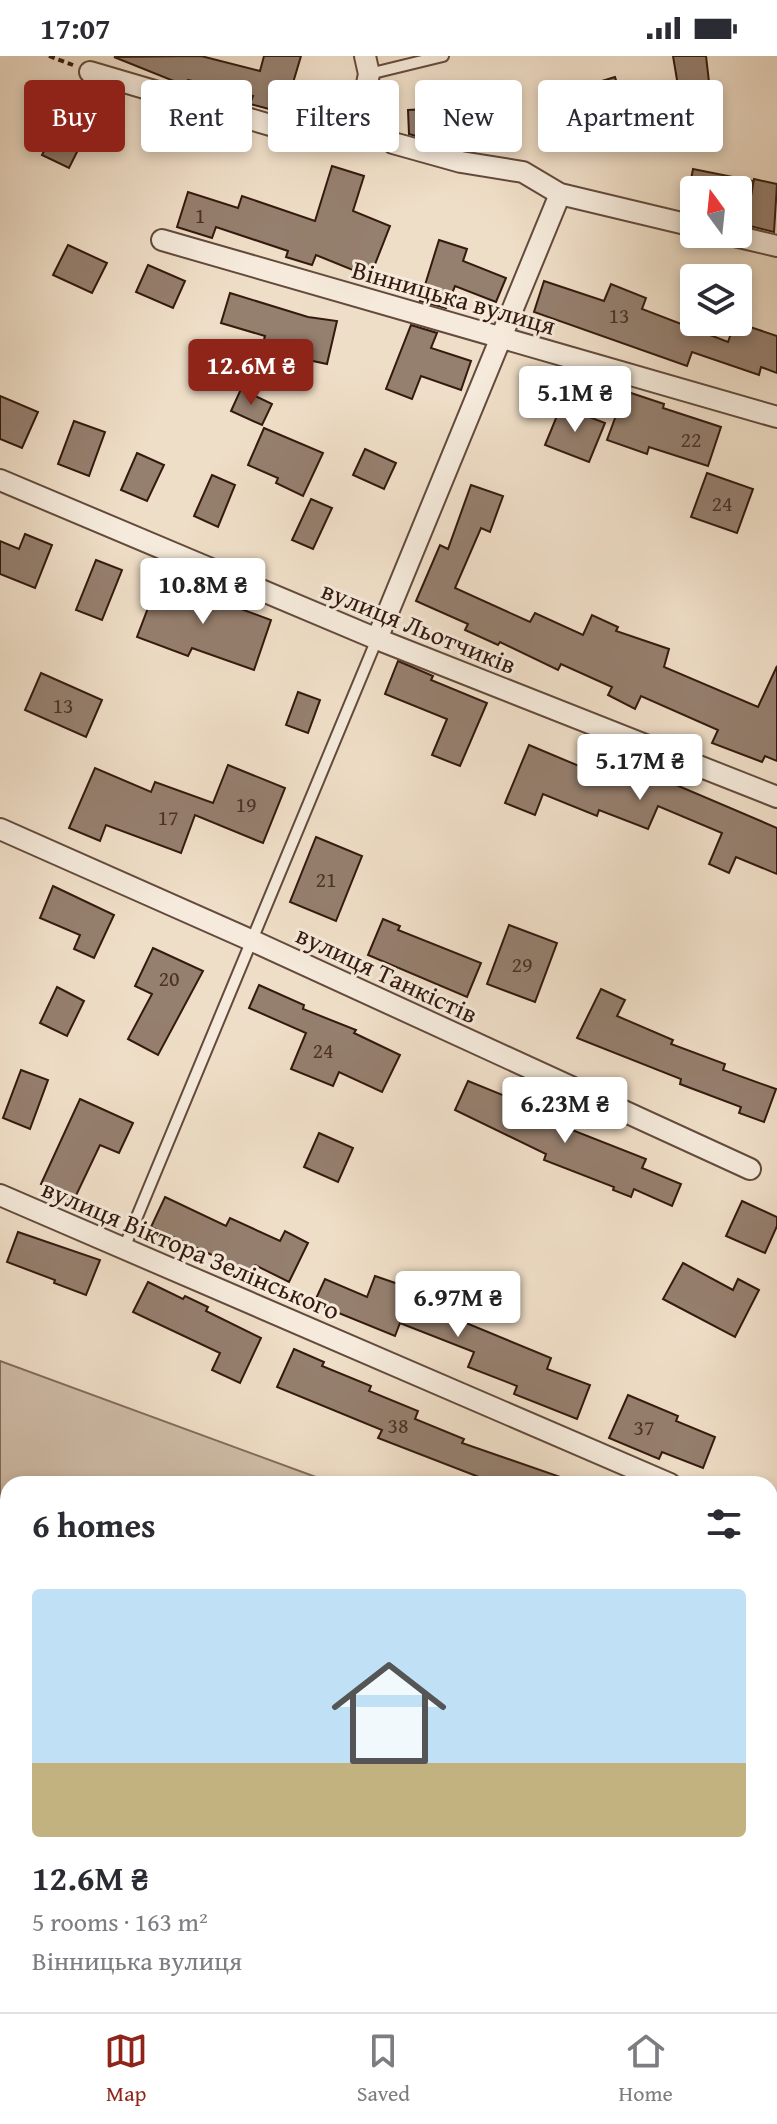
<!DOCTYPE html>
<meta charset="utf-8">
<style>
:root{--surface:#fff;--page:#f7f7f7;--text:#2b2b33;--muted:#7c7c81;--line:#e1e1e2;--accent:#8f2418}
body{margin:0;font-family:"Gentium Book Plus",serif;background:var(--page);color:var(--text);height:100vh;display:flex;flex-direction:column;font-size:30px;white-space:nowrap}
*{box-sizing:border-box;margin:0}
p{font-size:26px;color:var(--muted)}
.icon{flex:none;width:44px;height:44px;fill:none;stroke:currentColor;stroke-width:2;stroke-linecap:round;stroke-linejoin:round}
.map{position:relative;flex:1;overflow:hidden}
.details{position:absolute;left:0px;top:1420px;width:778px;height:536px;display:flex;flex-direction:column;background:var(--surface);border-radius:24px 24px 0 0;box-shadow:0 4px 12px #0003}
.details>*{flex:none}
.hud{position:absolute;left:24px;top:24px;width:730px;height:72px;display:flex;gap:16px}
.needle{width:52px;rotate:345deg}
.fabs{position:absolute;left:680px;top:120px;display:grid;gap:16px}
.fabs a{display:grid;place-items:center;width:72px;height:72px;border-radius:8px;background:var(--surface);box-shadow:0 4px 12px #0003;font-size:40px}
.price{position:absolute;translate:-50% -68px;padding:0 18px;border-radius:8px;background:#fff;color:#222;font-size:26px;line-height:52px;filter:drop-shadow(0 2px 4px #0008)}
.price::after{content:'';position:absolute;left:50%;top:48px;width:24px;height:18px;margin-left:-12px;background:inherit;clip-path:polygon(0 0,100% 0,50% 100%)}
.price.active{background:var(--accent);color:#fff}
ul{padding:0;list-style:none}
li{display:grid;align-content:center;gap:16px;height:424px;padding:0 32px}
li span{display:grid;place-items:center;height:248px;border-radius:8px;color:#555}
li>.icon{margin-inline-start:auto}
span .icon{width:144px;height:144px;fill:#fffc;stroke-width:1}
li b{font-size:34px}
h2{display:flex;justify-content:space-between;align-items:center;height:96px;padding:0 32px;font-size:34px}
.tag{padding:0 28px;border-radius:8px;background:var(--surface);box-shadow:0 4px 12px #0003;font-size:28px;line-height:72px}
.tag.active{background:var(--accent);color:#fff}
.status{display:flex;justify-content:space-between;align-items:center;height:56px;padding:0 40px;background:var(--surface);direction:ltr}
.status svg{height:22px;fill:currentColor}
.dock{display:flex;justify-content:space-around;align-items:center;height:112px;border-top:2px solid var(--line);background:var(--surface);font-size:22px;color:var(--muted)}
.dock a{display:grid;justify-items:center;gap:4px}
.dock .active{color:var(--accent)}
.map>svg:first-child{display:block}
</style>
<div class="status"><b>17:07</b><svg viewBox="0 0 49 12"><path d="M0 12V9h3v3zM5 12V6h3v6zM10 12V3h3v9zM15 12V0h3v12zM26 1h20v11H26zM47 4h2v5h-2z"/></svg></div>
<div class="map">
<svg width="777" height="1956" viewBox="0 0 777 1956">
<rect width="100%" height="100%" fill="#efdec7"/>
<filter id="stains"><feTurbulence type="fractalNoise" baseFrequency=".0025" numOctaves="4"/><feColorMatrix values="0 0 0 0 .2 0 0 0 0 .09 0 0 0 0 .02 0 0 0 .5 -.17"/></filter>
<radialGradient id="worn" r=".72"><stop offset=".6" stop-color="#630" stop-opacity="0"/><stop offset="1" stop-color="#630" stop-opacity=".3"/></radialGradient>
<g fill="#cfbda8" stroke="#826b5b" stroke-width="2">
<polygon points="0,1305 335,1428 8,1428 8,1647 0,1642"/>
<polygon points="770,1834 777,1854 777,1956 381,1956 388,1948 770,1948"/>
</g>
<g fill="#957f6e" stroke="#34190e" stroke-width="2">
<polygon points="201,0 260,15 264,0 301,0 284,57 250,48 253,40 188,24 186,30 114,1"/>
<polygon points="673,0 706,0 709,26 678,30"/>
<polygon points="615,21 621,40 588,50 582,31"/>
<polygon points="63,30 80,39 68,65 50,57"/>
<polygon points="449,52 450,58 492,53 494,78 433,85 409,78 408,54"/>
<polygon points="55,73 82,86 69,112 42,99"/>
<polygon points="332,110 364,120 353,155 390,170 370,221 316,199 312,209 286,201 288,195 216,171 212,182 177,171 188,136 238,152 242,140 315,165"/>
<polygon points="693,113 753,125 752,134 689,134"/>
<polygon points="754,123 777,128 774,176 746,169"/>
<polygon points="439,184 467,193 463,205 506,222 496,246 455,230 446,252 420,245"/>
<polygon points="68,189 107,207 92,237 53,219"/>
<polygon points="148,209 185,225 173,252 136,236"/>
<polygon points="544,225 604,245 611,228 646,242 642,253 728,286 735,266 777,280 777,317 761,311 759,319 692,296 687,310 534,256"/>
<polygon points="230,237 308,261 337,265 327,308 261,294 265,280 221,267"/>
<polygon points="411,269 437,277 431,292 471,305 461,334 421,320 412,343 386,333"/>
<polygon points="531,311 565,321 558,346 524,336"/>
<polygon points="241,333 272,348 262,369 231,355"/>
<polygon points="625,335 664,348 663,352 721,371 708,410 649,391 647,398 607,384"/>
<polygon points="0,340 38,356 22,392 0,383"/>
<polygon points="561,350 605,367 589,406 545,389"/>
<polygon points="74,365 105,376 89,420 58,408"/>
<polygon points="264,372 323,397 303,440 276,427 278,422 248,409"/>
<polygon points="365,393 396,407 384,433 353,419"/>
<polygon points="137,397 164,409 147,445 121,434"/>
<polygon points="707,417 753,433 737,477 691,461"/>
<polygon points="212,419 235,429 218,471 194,460"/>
<polygon points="471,429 503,440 490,476 481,472 455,532 530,566 535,557 583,579 592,559 618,571 616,575 669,593 664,611 758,651 777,610 777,705 765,700 762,706 712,687 718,674 641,640 635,653 608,639 612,631 561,608 558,614 500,586 498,589 465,574 468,568 416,545 440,489 448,493"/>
<polygon points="311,443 332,452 313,493 292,484"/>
<polygon points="25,478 52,489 35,532 0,518 0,485 19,493"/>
<polygon points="96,504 122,514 102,564 76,554"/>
<polygon points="159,523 271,564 254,614 192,592 188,600 137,581"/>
<polygon points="398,605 433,620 431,624 487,647 460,710 432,699 447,663 385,638"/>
<polygon points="41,617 102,644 86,681 25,654"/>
<polygon points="298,636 320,644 308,677 286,669"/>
<polygon points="529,689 579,710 587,691 777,772 777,818 736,801 729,817 709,808 722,777 658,750 648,773 599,754 597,760 543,738 535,759 505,747"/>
<polygon points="228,709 285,732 263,787 195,759 181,797 106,769 100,785 69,772 95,712 151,736 155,726 213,747"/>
<polygon points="316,781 362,800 336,865 290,846"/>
<polygon points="53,830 114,859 94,902 74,893 80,879 40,862"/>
<polygon points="383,863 400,870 398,874 481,907 467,941 368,899"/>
<polygon points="509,869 557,887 535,946 487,928"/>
<polygon points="153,892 203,915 158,999 128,983 152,938 135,930"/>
<polygon points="259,929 304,949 303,953 356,974 354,977 400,999 382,1036 339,1016 333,1030 291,1013 306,977 249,952"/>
<polygon points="57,931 84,945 67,980 40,967"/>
<polygon points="601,933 625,944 617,960 673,984 671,988 725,1008 723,1014 776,1033 764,1066 739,1057 741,1051 680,1028 681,1023 577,982"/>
<polygon points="21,1014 48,1024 30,1073 3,1062"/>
<polygon points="468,1025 542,1055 539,1061 646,1103 642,1112 681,1128 672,1150 634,1133 631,1141 613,1134 614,1131 544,1104 546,1098 455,1054"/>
<polygon points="80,1043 133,1067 119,1097 100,1089 71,1150 46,1140 50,1131 41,1128"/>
<polygon points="319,1077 353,1092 338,1126 304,1111"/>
<polygon points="165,1141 226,1170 230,1162 280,1185 285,1175 308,1187 289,1226 255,1209 251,1217 151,1171"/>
<polygon points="742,1145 777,1161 777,1170 765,1197 726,1180"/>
<polygon points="18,1176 100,1204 86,1239 54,1227 55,1224 7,1206"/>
<polygon points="683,1207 733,1234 738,1223 759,1234 735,1281 663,1243"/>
<polygon points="375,1220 471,1253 466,1267 551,1302 547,1313 590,1329 577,1363 514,1338 517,1330 468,1311 474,1296 400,1267 395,1280 314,1247 325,1223 367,1241"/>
<polygon points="148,1226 183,1243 185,1240 208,1251 206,1255 261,1282 240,1327 212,1314 220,1297 133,1256"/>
<polygon points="294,1293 324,1306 322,1310 371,1330 369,1335 418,1355 415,1363 464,1383 462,1387 572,1425 571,1428 497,1428 378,1382 382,1374 277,1331"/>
<polygon points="628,1339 678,1360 676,1365 715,1381 703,1412 662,1396 659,1403 609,1382"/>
</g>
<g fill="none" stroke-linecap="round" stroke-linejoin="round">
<defs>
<g id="lane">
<polyline points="369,18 443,0"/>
<polyline points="124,1192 377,583"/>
<polyline points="0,1554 8,1552"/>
</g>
<g id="street">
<polyline points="90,16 277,71 361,57 393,87 461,106 523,116 560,138 694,170"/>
<polyline points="361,57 369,18 365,0"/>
<polyline points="726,178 777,190"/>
<polyline points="162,184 777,361"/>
<polyline points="0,424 377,583 777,741"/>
<polyline points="377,583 560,138"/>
<polyline points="0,773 253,885 750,1113"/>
<polyline points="0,1139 670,1428"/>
</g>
</defs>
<use href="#lane" stroke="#634a3c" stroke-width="14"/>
<use href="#street" stroke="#634a3c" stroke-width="24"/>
<g stroke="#34190e" stroke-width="4" stroke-dasharray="6 4" stroke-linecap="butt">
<polyline points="49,0 73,9"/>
<polyline points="770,1459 777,1461"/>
<polyline points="770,1655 777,1646"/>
<polyline points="770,1818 777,1810"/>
<polyline points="770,1879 777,1881"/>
<polyline points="524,1956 532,1948"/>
<polyline points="652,1956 659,1948"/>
</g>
<use href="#lane" stroke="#f5eadb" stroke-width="10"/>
<use href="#street" stroke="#f5eadb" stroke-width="20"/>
<g stroke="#34190e" stroke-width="6" stroke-dasharray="14 14" stroke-linecap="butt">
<polyline points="770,1696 777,1687"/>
<polyline points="547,1956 555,1948"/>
</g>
</g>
<g text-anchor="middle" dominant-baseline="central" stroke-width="6" stroke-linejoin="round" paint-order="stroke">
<g font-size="22" fill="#4c3226">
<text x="200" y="159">1</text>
<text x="619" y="259">13</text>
<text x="691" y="383">22</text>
<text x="722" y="447">24</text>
<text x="63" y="649">13</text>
<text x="246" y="748">19</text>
<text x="168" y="761">17</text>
<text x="326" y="823">21</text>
<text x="522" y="908">29</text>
<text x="169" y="922">20</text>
<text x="323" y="994">24</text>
<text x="398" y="1369">38</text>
<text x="644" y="1371">37</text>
</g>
<g font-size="26" fill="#34190e" stroke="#f5eadb">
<text transform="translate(454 241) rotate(16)">Вінницька вулиця</text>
<text transform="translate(419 571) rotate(22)">вулиця Льотчиків</text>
<text transform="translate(387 918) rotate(25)">вулиця Танкістів</text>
<text transform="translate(191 1193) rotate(23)">вулиця Віктора Зелінського</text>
</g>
</g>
<rect width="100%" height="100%" filter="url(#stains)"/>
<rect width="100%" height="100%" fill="url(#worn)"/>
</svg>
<div class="fabs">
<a><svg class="needle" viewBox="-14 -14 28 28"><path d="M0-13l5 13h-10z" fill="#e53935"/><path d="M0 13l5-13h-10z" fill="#7c7c81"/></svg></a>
<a><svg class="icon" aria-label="layers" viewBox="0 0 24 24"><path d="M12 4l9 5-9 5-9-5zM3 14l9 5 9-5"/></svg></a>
</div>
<b class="price active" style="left:251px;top:351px">12.6M ₴</b>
<b class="price" style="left:575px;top:378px">5.1M ₴</b>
<b class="price" style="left:203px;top:570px">10.8M ₴</b>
<b class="price" style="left:640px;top:746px">5.17M ₴</b>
<b class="price" style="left:565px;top:1089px">6.23M ₴</b>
<b class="price" style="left:458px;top:1283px">6.97M ₴</b>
<div class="hud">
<a class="tag active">Buy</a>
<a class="tag">Rent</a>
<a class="tag">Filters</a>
<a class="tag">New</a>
<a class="tag">Apartment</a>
</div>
<section class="details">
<h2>6 homes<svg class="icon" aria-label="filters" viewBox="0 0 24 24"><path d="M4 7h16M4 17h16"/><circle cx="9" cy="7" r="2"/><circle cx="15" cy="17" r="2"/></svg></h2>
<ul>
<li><span style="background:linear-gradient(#bfe0f5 70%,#c2b280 0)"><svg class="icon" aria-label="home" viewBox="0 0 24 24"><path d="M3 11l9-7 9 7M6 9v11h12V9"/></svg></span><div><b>12.6M ₴</b><p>5 rooms · 163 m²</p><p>Вінницька вулиця</p></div></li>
</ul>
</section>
</div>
<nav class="dock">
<a class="active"><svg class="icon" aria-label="map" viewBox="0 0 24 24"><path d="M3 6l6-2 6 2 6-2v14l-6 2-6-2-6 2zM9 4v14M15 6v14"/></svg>Map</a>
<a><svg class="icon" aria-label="saved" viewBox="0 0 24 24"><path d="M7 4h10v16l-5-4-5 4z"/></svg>Saved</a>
<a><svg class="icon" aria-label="home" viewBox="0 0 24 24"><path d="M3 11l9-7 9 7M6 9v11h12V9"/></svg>Home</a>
</nav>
